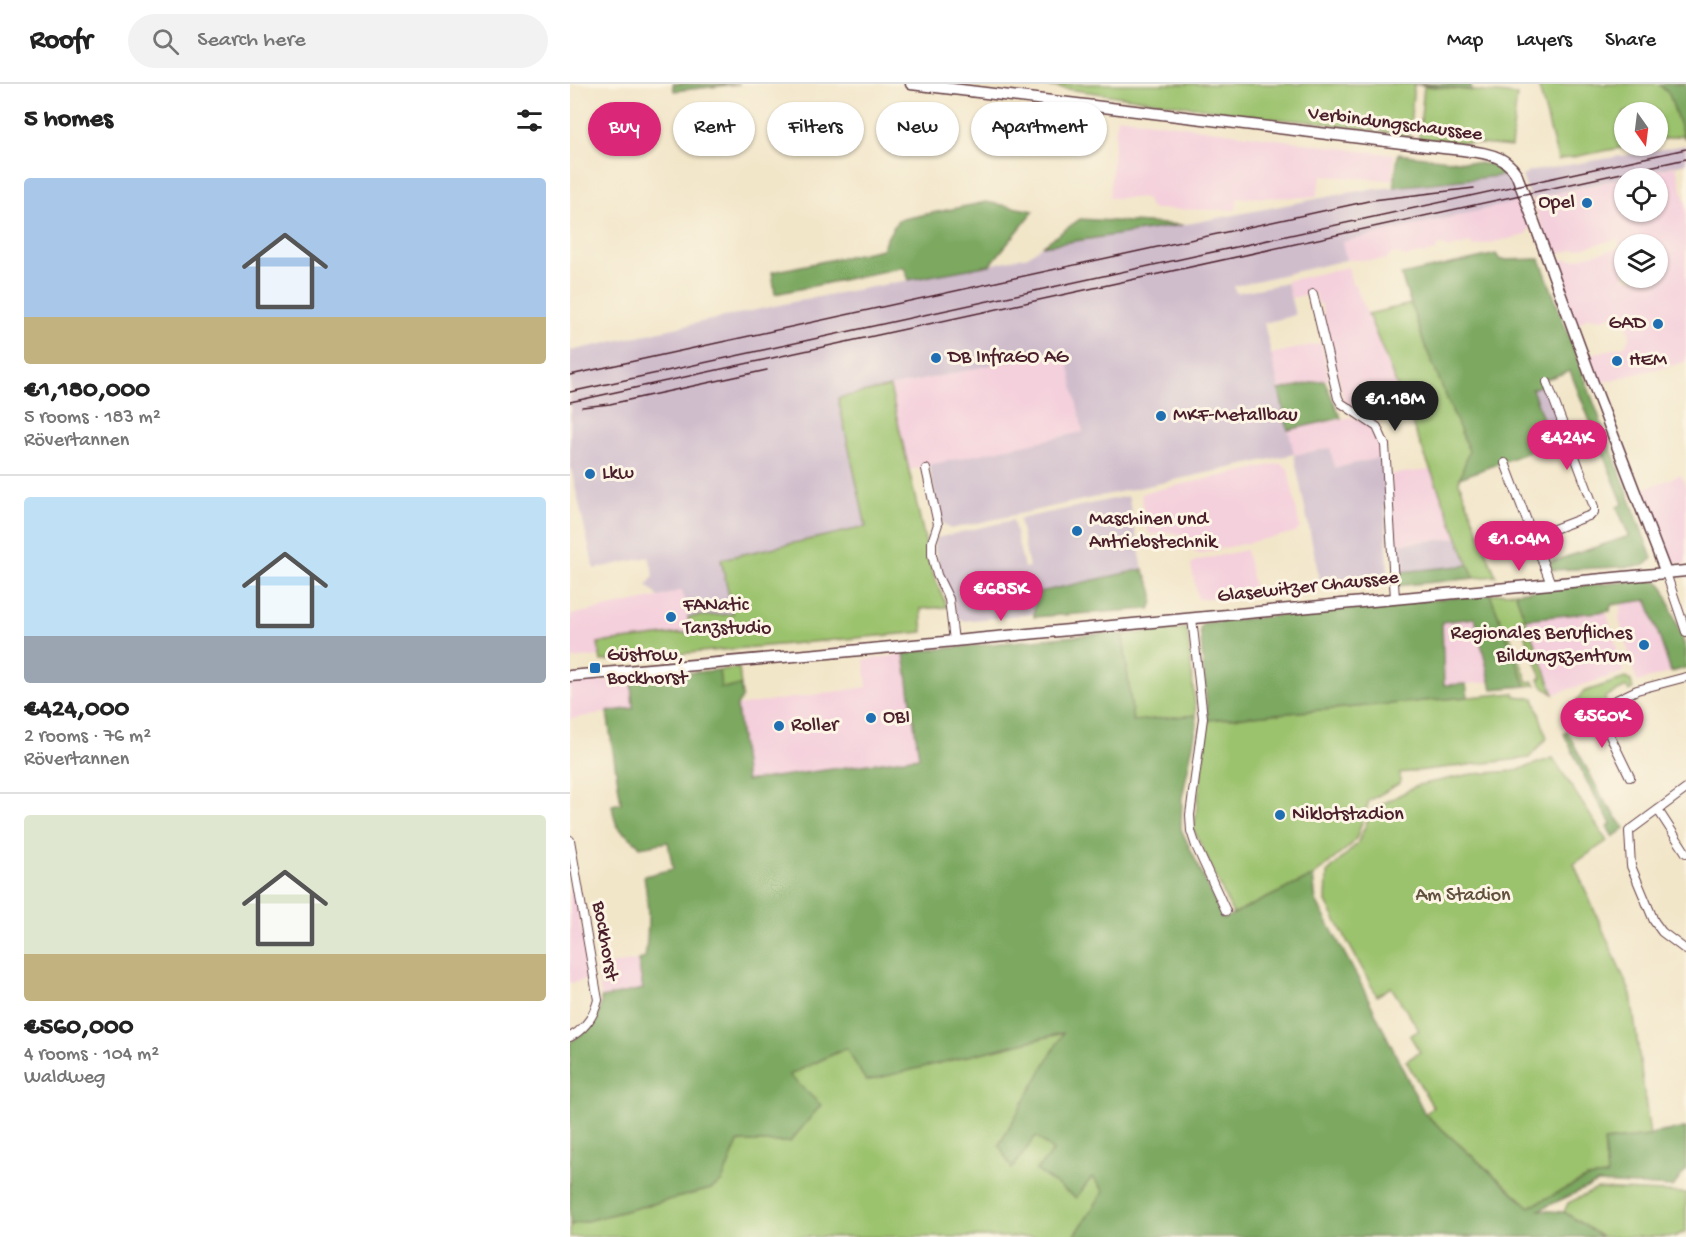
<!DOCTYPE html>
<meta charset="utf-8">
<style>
:root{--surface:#fff;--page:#f2f2f2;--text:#222;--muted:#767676;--line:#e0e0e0;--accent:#db2777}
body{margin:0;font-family:"Gochi Hand",sans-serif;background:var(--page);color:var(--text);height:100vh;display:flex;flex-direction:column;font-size:22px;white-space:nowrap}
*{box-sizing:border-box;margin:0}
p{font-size:20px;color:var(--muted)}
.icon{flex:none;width:33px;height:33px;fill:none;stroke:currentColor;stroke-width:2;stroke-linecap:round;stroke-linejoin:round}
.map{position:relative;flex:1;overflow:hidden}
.panel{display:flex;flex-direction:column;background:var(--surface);width:570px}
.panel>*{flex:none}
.top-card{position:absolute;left:18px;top:18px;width:570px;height:54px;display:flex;gap:12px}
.needle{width:39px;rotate:166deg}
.buttons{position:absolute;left:1044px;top:18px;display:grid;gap:12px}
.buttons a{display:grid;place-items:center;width:54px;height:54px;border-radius:50%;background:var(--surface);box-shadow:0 2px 4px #0004;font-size:30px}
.price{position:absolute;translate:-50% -51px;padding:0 14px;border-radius:21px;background:var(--accent);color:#fff;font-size:20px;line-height:39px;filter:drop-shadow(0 2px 3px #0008)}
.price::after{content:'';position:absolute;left:50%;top:36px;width:18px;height:14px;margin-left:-9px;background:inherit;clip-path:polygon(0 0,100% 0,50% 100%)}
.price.selected{background:#222;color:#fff}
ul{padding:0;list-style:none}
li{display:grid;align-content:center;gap:12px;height:318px;padding:0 24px}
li+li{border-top:2px solid var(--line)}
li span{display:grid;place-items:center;height:186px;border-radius:6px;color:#555}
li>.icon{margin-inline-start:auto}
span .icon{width:108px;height:108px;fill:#fffc;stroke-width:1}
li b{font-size:26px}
h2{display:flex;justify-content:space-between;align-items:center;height:72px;padding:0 24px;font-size:26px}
.tag{padding:0 21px;border-radius:27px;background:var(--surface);box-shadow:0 2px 4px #0004;font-size:21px;line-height:54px}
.tag.selected{background:var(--accent);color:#fff}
header{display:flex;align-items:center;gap:36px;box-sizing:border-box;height:84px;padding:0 30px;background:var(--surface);border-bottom:2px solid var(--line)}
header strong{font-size:28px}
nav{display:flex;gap:33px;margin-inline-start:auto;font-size:21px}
.search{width:420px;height:54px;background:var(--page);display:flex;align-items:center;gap:15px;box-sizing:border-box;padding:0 21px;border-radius:33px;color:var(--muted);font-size:22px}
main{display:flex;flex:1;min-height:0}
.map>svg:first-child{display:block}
</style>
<header>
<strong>Roofr</strong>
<div class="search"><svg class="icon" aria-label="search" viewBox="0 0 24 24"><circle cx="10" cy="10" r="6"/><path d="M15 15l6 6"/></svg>Search here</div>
<nav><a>Map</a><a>Layers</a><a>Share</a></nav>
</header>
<main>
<section class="panel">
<h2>5 homes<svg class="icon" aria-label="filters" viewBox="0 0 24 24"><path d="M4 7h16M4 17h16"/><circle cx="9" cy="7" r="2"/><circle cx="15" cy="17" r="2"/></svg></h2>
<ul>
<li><span style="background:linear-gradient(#a9c7e8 75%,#c2b280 0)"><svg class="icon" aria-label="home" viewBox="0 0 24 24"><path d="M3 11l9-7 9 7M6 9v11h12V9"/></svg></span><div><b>€1,180,000</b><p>5 rooms · 183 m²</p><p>Rövertannen</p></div></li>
<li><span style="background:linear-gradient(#bfe0f5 75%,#9aa5b1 0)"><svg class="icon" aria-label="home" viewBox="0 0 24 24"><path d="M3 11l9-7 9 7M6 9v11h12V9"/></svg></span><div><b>€424,000</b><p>2 rooms · 76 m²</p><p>Rövertannen</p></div></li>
<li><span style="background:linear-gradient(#dfe7d0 75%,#c2b280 0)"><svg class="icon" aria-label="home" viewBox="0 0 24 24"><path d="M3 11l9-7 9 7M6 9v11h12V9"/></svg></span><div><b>€560,000</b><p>4 rooms · 104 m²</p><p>Waldweg</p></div></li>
</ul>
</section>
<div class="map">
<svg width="1116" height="1153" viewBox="0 0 1116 1153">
<rect width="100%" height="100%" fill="#fcf5e5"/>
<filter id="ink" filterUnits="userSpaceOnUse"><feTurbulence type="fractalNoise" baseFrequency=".0167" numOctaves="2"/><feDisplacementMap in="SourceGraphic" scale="12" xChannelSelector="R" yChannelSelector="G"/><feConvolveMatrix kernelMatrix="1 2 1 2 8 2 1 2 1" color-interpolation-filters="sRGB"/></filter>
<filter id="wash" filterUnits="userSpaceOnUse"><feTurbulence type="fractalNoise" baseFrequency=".008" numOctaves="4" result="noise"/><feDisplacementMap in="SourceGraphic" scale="24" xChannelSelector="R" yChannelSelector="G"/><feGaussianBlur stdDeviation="1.35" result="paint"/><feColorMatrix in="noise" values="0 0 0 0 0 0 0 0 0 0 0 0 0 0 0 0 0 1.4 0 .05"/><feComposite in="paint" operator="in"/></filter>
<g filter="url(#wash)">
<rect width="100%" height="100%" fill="#f2e6c9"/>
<g fill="#f4cfdc" fill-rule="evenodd">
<polygon points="547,33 792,67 824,70 823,96 752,92 746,113 668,114 666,126 581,125 576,114 539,114"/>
<path d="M1106 82 1116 121V278L1029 299 1017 271 1055 262 1060 252 1057 240 1061 238 1058 229 1031 235 1017 233 1014 237 1005 240 985 180 987 177 995 175 1000 176 1050 164 1048 155 986 170 981 169 962 115ZM1054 94H1088V128H1054ZM1054 160H1088V194H1054Z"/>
<polygon points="951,117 960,143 956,151 902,163 901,159 876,165 876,162 872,161 866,162 867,167 833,173 828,170 822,170 815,176 776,176 771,158"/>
<polygon points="778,183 782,200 785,200 838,329 831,331 807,337 774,317 751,219 748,220 745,209 721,214 717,197"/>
<polygon points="751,259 759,295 709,306 701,270"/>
<polygon points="495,264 513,348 338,386 320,303"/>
<polygon points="781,333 793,337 808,352 813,373 764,384 760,364 724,371 718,346"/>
<polygon points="711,379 718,384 730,444 726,448 628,470 618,463 615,454 610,451 602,448 582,451 578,448 571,412 573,409"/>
<polygon points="861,386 888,454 824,460 821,390"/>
<polygon points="1111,391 1116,404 1116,480 1114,480 1105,479 1095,469 1070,406"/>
<polygon points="676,466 686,511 628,515 621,481 625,477"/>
<polygon points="112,506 121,548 28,559 31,572 0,575 0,531 97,511 99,508"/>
<polygon points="1078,516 1101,588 1067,598 1049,535 1052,519"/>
<polygon points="1036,527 1054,588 984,610 955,535"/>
<polygon points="905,534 920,598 874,602 872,537"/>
<polygon points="334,570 350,673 176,697 167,622 297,603 294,576"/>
<polygon points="61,594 63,624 0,635 0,600"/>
<polygon points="0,777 20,895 0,899"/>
<polygon points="68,876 73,905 31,914 26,883"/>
</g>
<g fill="#d0bdcc">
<polygon points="1116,61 1116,79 960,115 952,92 957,90 957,88"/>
<polygon points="939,91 951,117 772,158 776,176 664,202 666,209 717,199 725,231 694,239 724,370 380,445 371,438 359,381 513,348 495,265 268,314 296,443 152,475 163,530 118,533 112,506 89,513 77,501 84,492 79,473 24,485 0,380 0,267 232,216 420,181 458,172 472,162 612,141 788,107"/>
<polygon points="975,300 999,365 989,368 978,340 976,341 962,305"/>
<polygon points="760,364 765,384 813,373 818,492 750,497 724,371"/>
<polygon points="558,412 573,485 465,509 464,530 392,537 386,533 383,515 371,493 364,462 366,454 443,436 454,484 459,483 449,435"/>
<polygon points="888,454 899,481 830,488 828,460"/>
</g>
<g fill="#9bc26d" stroke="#72704c" stroke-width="1.5">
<polygon points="463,0 844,0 839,52 746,38 707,35"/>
<polygon points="968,0 1089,0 1099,10 1113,51 1088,56 1088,28 1054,28 1054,62 1060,62 988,76"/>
<polygon points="854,2 947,11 941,63 849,54"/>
<polygon points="841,220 854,259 899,367 889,398 926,492 904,494 798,230"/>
<polygon points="320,303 362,487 377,523 351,525 353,548 31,577 28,559 121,548 118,533 163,530 151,475 296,443 268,314"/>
<path d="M945 508 984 610C976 606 972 603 969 595L972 593 952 543 939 549 958 598 963 597 966 601 956 602 920 510Z"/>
<polygon points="617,544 626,631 563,638 553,551"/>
<polygon points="169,584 171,602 150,604 149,586"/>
<polygon points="1055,594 1061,597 1063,605 1059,607 1057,603 1035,613 1036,618 1021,619 1006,617 1013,608"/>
<polygon points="944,609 945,612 964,614 977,654 959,674 830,689 830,699 799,717 787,753 781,761 743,792 663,830 624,746 638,636"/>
<polygon points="983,674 1037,757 1004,780 1061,910 1080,1052 1035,1057 1037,1092 1017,1094 960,1123 855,1030 863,1023 836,977 850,968 840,952 849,946 821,903 807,912 756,818 757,789 787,760 803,725 848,701 902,690 944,687"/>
<polygon points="494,949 429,1061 442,1084 466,1051 483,1067 467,1086 506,1114 522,1093 534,1107 504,1153 0,1153 0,1141 141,1105 152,1097 168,1058 220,1058 219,991 277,964 296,997"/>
<polygon points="1027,1105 1116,1109 1116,1147 1105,1153 1032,1153 994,1128 998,1119"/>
</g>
<g fill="#7ca860" stroke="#636446" stroke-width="1.5">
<polygon points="103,0 170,0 104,7"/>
<polygon points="841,0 901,0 901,6"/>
<polygon points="1089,0 1116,0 1116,54 1114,54 1099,10"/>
<polygon points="828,70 923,81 934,85 939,91 824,103"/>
<polygon points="416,118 464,127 420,181 339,196 334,183 205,210 202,188 312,165 318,152 328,136"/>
<polygon points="510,135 612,141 472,162"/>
<polygon points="926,170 930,176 970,175 1082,474 1078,479 1073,482 983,486 978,479 1059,452 1047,423 1053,420 1000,287 974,296 975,300 962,305 975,340 978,340 985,358 890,394 899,367 854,259 831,191"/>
<polygon points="754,296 771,334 718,346 709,306"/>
<polygon points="899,481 904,494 827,502 827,490 830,488"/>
<path d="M573 485C579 499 588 512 580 525L464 533 465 509Z"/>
<polygon points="1077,496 1089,498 1093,502 1116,565 1116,584 1101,588 1077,516 1041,521 1040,527 955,535 945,508"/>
<polygon points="920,510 956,602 922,605 905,534 872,538 874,601 896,600 898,613 638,636 630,544 634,539"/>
<path d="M547 548 553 551 563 637 626 631 627 640 612 714 611 745 653 835 743 792 746 817 789 896 855 1030 959 1123 1017 1094 1037 1092 1034 1057 1080 1052 1085 1049 1116 1044V1086L1103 1103 1027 1099 969 1126 994 1128 1032 1153H504L534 1107 522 1093 506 1114 466 1086 483 1067 466 1052 442 1085 429 1061 493 949 296 997 276 964 219 991 251 1021 220 1058H168L152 1097 141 1105 0 1141V958C20 945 31 939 31 914L73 905 68 876 75 874C79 844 79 822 74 792L103 785 98 758 70 763C64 754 53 751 47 741 44 736 43 727 42 721L51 719 37 628 63 624 61 594 149 586 151 604 171 602 172 613 167 622 176 697 349 673 334 570 348 567Z"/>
<polygon points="997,647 1033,715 1055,744 1043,753 1037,743 1041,740 1017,698 994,650"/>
</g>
</g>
<g filter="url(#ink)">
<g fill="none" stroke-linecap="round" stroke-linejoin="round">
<defs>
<g id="minor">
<polyline points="743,210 768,314 771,319 807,343 815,361 825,514"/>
<polyline points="935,379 981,500"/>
<polyline points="356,385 368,440 362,458 362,471 367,491 379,515 384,557"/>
<polyline points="963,453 1021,431 1024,428 1024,423 977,298"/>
<polyline points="1096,489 1116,548"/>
<polyline points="622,534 633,634 620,731 621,747 626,762 656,827"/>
<polyline points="1060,693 1027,625 1067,606 1116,593"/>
<polyline points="1116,705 1059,747 1061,782 1084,837 1092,848 1116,866"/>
<polyline points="1088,726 1116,769"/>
<path d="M0 756 28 916C24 932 15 945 0 953"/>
</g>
<g id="major">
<path d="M341 0 865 63C885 66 925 66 939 81 944 85 947 91 949 97L1023 299 1096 489"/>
<polyline points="0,592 259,569 1116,487"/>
</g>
</defs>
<use href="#minor" stroke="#633d43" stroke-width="10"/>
<use href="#major" stroke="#633d43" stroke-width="13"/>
<use href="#minor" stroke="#fff" stroke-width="8"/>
<use href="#major" stroke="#fff" stroke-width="10"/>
<g stroke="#4a1f2b" stroke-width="1.5">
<polyline points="0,291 803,116 904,104"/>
<polyline points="0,308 1116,65"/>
<polyline points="0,318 1116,75"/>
<polyline points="12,323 40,320 197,286"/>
</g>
</g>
</g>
<g fill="#1f6fb2" stroke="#fcf5e5" stroke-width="2">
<circle cx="1017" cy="119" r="6"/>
<circle cx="1088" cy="240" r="6"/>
<circle cx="366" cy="274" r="6"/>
<circle cx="1047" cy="277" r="6"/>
<circle cx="591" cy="332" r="6"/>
<circle cx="20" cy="390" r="6"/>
<circle cx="507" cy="447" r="6"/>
<circle cx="101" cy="533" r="6"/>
<circle cx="1074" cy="561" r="6"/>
<rect x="19" y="578" width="12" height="12" rx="3"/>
<circle cx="301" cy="634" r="6"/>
<circle cx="209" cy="642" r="6"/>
<circle cx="710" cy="731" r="6"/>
</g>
<g text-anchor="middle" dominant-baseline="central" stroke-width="6" stroke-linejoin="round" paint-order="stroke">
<g font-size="20" fill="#4a1f2b" stroke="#fcf5e5">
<text transform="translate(825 41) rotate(7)">Verbindungschaussee</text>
<text transform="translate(738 504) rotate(-6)">Glasewitzer Chaussee</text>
<text transform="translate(34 857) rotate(80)">Bockhorst</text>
</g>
<g font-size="20" fill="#4a1f2b" stroke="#fcf5e5" text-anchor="start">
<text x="1005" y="119" text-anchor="end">Opel</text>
<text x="1076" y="240" text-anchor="end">GAD</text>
<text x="378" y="274">DB InfraGO AG</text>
<text x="1059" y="277">HEM</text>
<text x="603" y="332">MKF-Metallbau</text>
<text x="32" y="390">Lkw</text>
<text x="519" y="436">Maschinen und<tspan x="519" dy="23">Antriebstechnik</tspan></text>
<text x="113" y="522">FANatic<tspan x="113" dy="23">Tanzstudio</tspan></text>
<text x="1062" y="550" text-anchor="end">Regionales Berufliches<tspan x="1062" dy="23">Bildungszentrum</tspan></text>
<text x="37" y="572">Güstrow,<tspan x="37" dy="23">Bockhorst</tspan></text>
<text x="313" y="634">OBI</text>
<text x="221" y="642">Roller</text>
<text x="722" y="731">Niklotstadion</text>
</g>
<g font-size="20" fill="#62503f" stroke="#fcf5e5">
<text x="893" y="812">Am Stadion</text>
</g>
</g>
</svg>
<div class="buttons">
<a><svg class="needle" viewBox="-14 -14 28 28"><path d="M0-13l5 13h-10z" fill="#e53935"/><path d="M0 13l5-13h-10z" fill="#767676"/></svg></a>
<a><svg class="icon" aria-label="locate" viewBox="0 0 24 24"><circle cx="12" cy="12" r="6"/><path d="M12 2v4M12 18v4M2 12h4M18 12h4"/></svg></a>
<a><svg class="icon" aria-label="layers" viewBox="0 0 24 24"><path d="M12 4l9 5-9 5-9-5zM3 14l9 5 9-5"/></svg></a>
</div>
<b class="price selected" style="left:825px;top:348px">€1.18M</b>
<b class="price" style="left:997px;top:387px">€424K</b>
<b class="price" style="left:949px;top:488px">€1.04M</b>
<b class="price" style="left:431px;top:538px">€685K</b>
<b class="price" style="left:1032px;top:665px">€560K</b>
<div class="top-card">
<a class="tag selected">Buy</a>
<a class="tag">Rent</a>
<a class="tag">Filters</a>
<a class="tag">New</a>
<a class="tag">Apartment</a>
</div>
</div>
</main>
